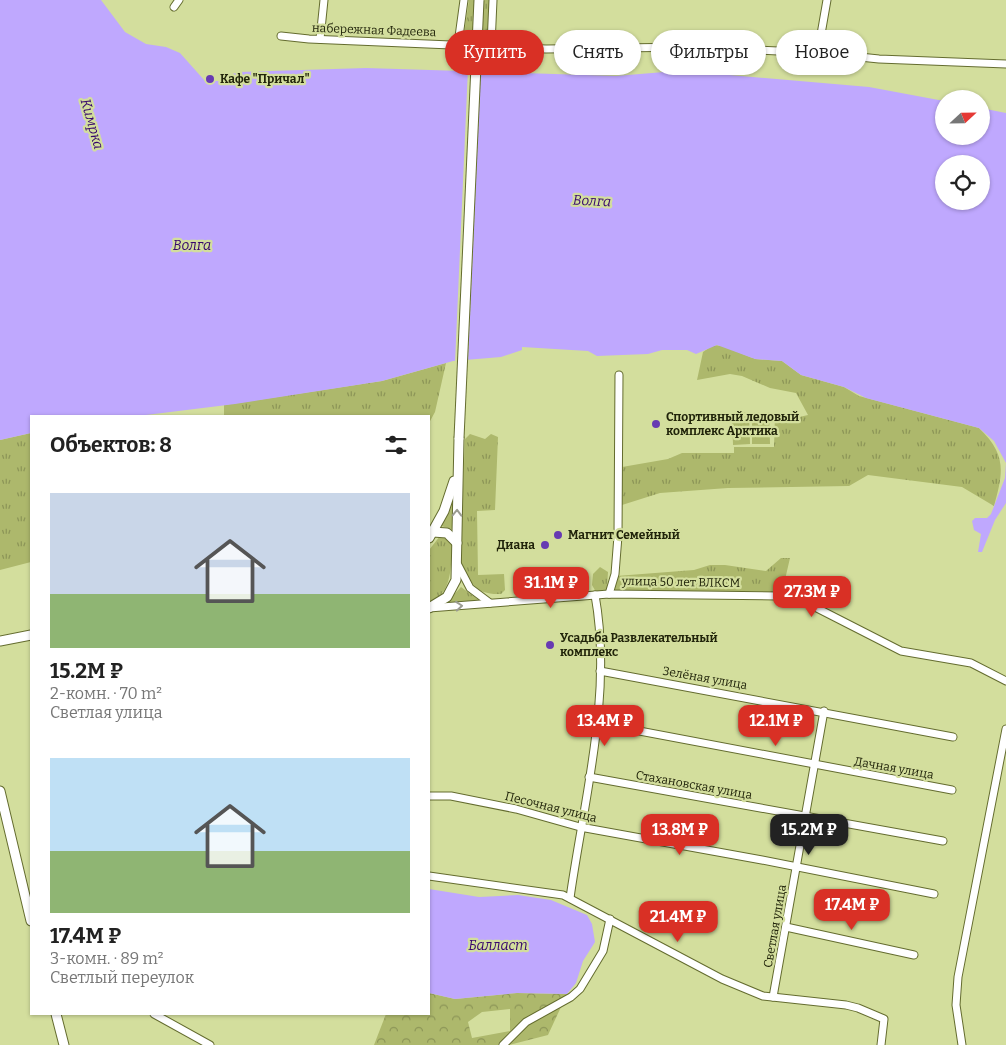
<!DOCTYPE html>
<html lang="ru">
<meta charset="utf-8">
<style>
:root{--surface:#fff;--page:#f2f2f2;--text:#222;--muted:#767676;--accent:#d93025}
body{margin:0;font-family:Bitter,serif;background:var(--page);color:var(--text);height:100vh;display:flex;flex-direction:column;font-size:19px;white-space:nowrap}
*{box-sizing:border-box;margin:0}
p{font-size:16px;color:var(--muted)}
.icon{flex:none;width:28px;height:28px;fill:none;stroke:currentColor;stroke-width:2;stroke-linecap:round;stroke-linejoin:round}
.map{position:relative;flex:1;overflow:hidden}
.details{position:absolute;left:30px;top:415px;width:400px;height:600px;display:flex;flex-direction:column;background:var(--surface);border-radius:0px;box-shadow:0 1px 4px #0004}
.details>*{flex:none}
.top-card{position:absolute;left:445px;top:30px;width:475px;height:45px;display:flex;gap:10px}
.needle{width:32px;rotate:68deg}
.controls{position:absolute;left:935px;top:90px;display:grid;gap:10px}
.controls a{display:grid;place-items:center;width:55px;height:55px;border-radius:50%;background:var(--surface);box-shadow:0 1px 4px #0004;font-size:25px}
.price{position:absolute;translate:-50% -42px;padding:0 11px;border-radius:10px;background:var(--accent);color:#fff;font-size:16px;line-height:32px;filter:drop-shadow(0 1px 2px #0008)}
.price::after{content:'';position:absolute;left:50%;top:30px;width:15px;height:11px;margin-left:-8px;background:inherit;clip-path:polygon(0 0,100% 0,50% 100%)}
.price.selected{background:#222;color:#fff}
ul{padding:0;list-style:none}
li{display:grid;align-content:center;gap:10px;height:265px;padding:0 20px}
li span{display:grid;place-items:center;height:155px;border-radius:0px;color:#555}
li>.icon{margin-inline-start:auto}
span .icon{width:90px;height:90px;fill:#fffc;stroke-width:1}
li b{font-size:21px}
h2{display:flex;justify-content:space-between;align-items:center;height:60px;padding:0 20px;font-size:21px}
.tag{padding:0 18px;border-radius:22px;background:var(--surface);box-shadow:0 1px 4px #0004;font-size:18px;line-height:45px}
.tag.selected{background:var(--accent);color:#fff}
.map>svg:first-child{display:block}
</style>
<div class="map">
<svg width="1006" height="1045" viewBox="0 0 1006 1045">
<defs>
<pattern id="grass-tufts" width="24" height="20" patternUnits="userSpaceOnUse" patternTransform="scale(1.25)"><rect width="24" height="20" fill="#adb86c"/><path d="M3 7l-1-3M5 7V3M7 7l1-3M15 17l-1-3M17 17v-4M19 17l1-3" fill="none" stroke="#8c9557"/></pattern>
<pattern id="forest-crowns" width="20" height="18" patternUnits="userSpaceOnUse" patternTransform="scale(1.25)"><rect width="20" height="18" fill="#adb86c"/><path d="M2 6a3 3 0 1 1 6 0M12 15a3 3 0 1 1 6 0" fill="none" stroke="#8c9557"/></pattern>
</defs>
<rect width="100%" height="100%" fill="#d3de9d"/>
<g fill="url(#grass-tufts)">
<polygon points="469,0 475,0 473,41 463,40"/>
<polygon points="484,0 491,0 488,42 481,42"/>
<path d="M713 345 723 346 755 359 782 361 801 375 844 387 859 396 979 428C1006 454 1004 471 994 506L962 487 868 475 849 486 728 488 660 493 622 505V467L668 459 682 453H734V447H774L775 414 791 419 808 415 796 393 770 388 742 376 730 374 697 380 703 352Z"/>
<polygon points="446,363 435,412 429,423 429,416 224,416 224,405 382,381"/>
<polygon points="31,433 31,562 0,570 0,440"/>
<path d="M470 434 485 439 491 434 498 437 495 510 477 511 478 575 504 574 505 590 501 594C475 595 471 583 460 562L465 439Z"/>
<polygon points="454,493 452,529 441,526"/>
<path d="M440 536H445L452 543C451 564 453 595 429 602V550Z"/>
<polygon points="781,558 790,558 784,584 797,590 796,595 757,591 612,591 616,576 694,570 710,565 725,565 766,571"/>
<polygon points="600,567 608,572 607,589 597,594 592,585 593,574"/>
<path d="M580 568 586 572C594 603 563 589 545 589L538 595 529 593 528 584 535 583 536 569Z"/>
<polygon points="461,587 480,601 445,604"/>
</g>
<path fill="url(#forest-crowns)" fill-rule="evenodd" d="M429 993 455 999 517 993 567 994 548 1035 509 1045H374L386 1014H429ZM510 1009V1031L472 1038 468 1022 482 1012Z"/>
<g fill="#adb86c">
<polygon points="749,412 750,444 733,445 732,413"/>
<polygon points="752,412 769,412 770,444 752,444"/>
</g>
<g fill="#bfa8fe" fill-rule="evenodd">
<path d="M0 0H101L125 32 146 44 166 47 180 53 205 81H223L229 75 239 72 366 68 616 76 664 72H694L869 87 944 101V136H981V108L1006 113V503L995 520 982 552H978L981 534 974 530 972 521 975 518H987L991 514 1005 478 1006 463 994 441 979 428 866 398 844 387 801 375 782 361 755 359 717 345 696 354 687 350H662L648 354 597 356 588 351 522 347V350L501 357 453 361 382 381 235 404 138 416H31V433L0 440ZM944 164H981V201H944Z"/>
<polygon points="429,889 479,897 518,895 551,900 587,915 592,924 595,942 583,961 576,983 567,994 517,993 455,999 429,993"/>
</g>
<polygon fill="#d3de9d" points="468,68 481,68 468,362 455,363"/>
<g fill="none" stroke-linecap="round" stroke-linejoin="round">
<defs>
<g id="minor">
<polyline points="174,7 179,0"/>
<polyline points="281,36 309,39 546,49 692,47 821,53 879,59 1006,64"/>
<polyline points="320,39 324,0"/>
<polyline points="458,44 464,0"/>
<polyline points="491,45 493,0"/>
<polyline points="821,53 820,40 827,0"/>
<polyline points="458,565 470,588 490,603"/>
<polyline points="609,594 615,574 618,536 619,375"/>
<polyline points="429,608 609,594 777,596 805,602 901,651 971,663 1006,681"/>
<polyline points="600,671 953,737"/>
<polyline points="597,723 952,790"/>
<polyline points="589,777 943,841"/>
<polyline points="429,796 451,796 516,809 580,827 762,860 934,894"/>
<polyline points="429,876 563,895 722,979 763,996 846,1005 858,1008 884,1019 881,1045"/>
<path d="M570 898C584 799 613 694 595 595"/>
<polyline points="786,927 914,955"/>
<polyline points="773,997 824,711"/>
<polyline points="154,1014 210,1045"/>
<polyline points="503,1045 526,1022 571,997 580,989 603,951 610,919"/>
<polyline points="962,1045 956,1005 958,977 1006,729"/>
</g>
<g id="major">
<polyline points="433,532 447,533 457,543"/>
<polyline points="429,538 444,511 454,481"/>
<polyline points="429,608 447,597 456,580 459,438"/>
<polyline points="0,641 31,635"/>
<polyline points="0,791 31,921"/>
<polyline points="56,1014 64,1045"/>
</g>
</defs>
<use href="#minor" stroke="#646c2f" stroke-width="9"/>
<use href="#major" stroke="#646c2f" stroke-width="11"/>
<use href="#minor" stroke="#fff" stroke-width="7"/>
<use href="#major" stroke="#fff" stroke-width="9"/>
<defs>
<polyline id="major-bridge" points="459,438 479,0"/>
</defs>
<use href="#major-bridge" stroke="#646c2f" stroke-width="11" stroke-linecap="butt"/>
<use href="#major-bridge" stroke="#fff" stroke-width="9"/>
</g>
<defs><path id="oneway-chevron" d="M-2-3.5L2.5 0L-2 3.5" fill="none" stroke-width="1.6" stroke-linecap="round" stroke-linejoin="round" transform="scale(1.25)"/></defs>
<g stroke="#9b9c91">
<use href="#oneway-chevron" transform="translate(457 513) rotate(-89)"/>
<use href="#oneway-chevron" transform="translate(459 606) rotate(-5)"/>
</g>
<g fill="#673ab2" stroke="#d3de9d" stroke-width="2">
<circle cx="210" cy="79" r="5"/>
<circle cx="656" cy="424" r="5"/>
<circle cx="558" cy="535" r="5"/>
<circle cx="545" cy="545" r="5"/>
<circle cx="550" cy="645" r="5"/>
</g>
<g text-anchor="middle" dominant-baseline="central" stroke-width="4.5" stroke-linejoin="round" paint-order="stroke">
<g font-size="12" fill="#21240a" stroke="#d3de9d">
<text transform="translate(374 30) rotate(2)">набережная Фадеева</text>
<text transform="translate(681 582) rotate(1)">улица 50 лет ВЛКСМ</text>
<text transform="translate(705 678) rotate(10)">Зелёная улица</text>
<text transform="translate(894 768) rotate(10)">Дачная улица</text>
<text transform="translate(694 785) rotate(10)">Стахановская улица</text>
<text transform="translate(551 807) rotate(14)">Песочная улица</text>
<text transform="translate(775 926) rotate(-80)">Светлая улица</text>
</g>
<g font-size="12" font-weight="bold" fill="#21240a" stroke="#d3de9d" text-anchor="start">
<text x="220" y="79">Кафе "Причал"</text>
<text x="666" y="417">Спортивный ледовый<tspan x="666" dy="14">комплекс Арктика</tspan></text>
<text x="568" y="535">Магнит Семейный</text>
<text x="535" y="545" text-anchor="end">Диана</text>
<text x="560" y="638">Усадьба Развлекательный<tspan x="560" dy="14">комплекс</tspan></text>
</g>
<g font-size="14" font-style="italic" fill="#36066c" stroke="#d3de9d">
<text transform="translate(92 124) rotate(74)">Кимрка</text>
<text transform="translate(592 201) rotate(3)">Волга</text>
<text x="192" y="245">Волга</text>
<text x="498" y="945">Балласт</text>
</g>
</g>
</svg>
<div class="controls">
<a><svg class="needle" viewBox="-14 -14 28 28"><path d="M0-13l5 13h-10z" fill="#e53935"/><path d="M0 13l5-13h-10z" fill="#767676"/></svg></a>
<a><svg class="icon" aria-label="locate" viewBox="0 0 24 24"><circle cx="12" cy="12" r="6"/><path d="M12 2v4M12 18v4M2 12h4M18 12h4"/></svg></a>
</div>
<b class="price" style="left:551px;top:609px">31.1M ₽</b>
<b class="price" style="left:812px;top:618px">27.3M ₽</b>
<b class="price" style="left:605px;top:747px">13.4M ₽</b>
<b class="price" style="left:776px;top:747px">12.1M ₽</b>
<b class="price" style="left:680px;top:856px">13.8M ₽</b>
<b class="price selected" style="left:809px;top:856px">15.2M ₽</b>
<b class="price" style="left:852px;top:931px">17.4M ₽</b>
<b class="price" style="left:678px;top:943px">21.4M ₽</b>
<div class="top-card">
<a class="tag selected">Купить</a>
<a class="tag">Снять</a>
<a class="tag">Фильтры</a>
<a class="tag">Новое</a>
</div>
<section class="details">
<h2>Объектов: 8<svg class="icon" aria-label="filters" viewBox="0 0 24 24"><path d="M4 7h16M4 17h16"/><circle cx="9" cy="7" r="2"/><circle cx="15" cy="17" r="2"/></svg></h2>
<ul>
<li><span style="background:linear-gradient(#c9d6e8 65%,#8fb573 0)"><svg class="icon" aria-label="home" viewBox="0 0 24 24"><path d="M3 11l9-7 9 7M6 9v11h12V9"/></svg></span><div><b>15.2M ₽</b><p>2-комн. · 70 m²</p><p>Светлая улица</p></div></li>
<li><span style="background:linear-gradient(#bfe0f5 60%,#8fb573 0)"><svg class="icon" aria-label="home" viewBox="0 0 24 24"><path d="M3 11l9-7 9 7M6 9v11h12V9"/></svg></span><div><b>17.4M ₽</b><p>3-комн. · 89 m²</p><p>Светлый переулок</p></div></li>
</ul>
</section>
</div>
